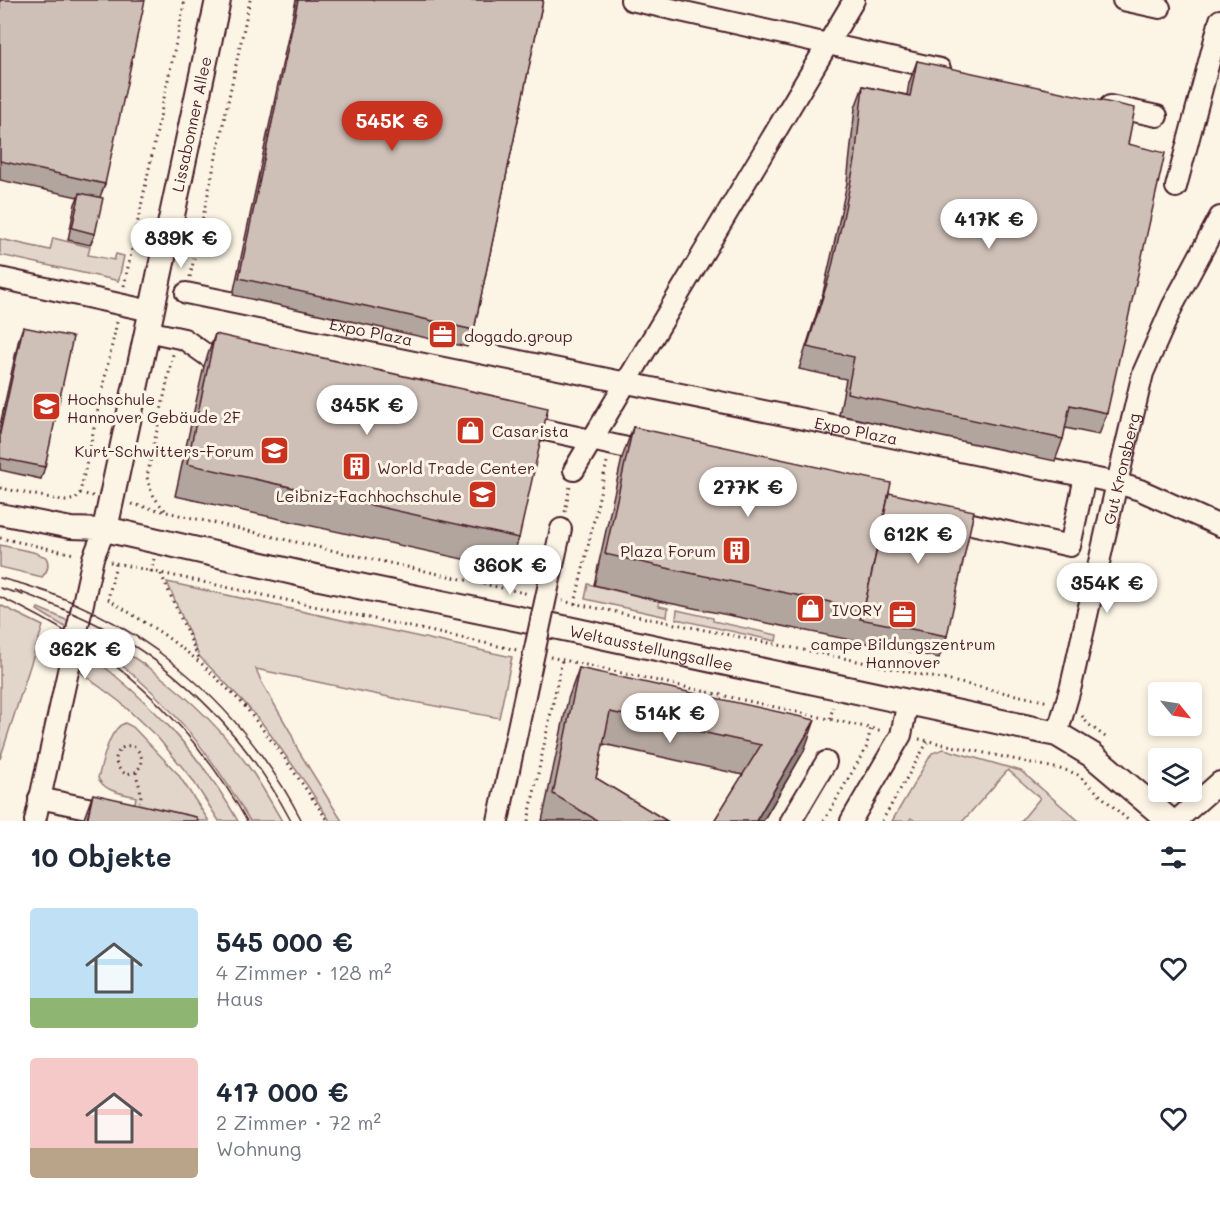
<!DOCTYPE html>
<html lang="de">
<meta charset="utf-8">
<style>
:root{--surface:#fff;--page:#f6f6f7;--text:#1f2937;--muted:#747a83;--accent:#c8321e}
body{margin:0;font-family:Mali,sans-serif;background:var(--page);color:var(--text);height:100vh;display:flex;flex-direction:column;font-size:22px;white-space:nowrap}
*{box-sizing:border-box;margin:0}
p{font-size:20px;color:var(--muted)}
.icon{flex:none;width:33px;height:33px;fill:none;stroke:currentColor;stroke-width:2;stroke-linecap:round;stroke-linejoin:round}
.map{position:relative;height:821px;overflow:hidden}
.details{display:flex;flex-direction:column;background:var(--surface);flex:1}
.details>*{flex:none}
.needle{width:39px;rotate:120deg}
.fabs{position:absolute;left:1148px;top:682px;display:grid;gap:12px}
.fabs a{display:grid;place-items:center;width:54px;height:54px;border-radius:6px;background:var(--surface);box-shadow:0 3px 9px #0003;font-size:30px}
.price{position:absolute;translate:-50% -51px;padding:0 14px;border-radius:21px;background:#fff;color:#222;font-size:20px;line-height:39px;filter:drop-shadow(0 2px 3px #0008)}
.price::after{content:'';position:absolute;left:50%;top:36px;width:18px;height:14px;margin-left:-9px;background:inherit;clip-path:polygon(0 0,100% 0,50% 100%)}
.price.current{background:var(--accent);color:#fff}
ul{padding:0;list-style:none}
li{display:flex;align-items:center;gap:18px;height:150px;padding:0 30px}
li span{display:grid;place-items:center;flex:none;width:168px;height:120px;border-radius:6px;color:#555}
li>.icon{margin-inline-start:auto}
span .icon{width:72px;height:72px;fill:#fffc;stroke-width:1}
li b{font-size:26px}
h2{display:flex;justify-content:space-between;align-items:center;height:72px;padding:0 30px;font-size:26px}
.map>svg:first-child{display:block}
</style>
<div class="map">
<svg width="1220" height="821" viewBox="0 0 1220 821">
<rect width="100%" height="100%" fill="#fcf5e5"/>
<filter id="ink" filterUnits="userSpaceOnUse"><feTurbulence type="fractalNoise" baseFrequency=".0167" numOctaves="2"/><feDisplacementMap in="SourceGraphic" scale="12" xChannelSelector="R" yChannelSelector="G"/><feConvolveMatrix kernelMatrix="1 2 1 2 8 2 1 2 1" color-interpolation-filters="sRGB"/></filter>
<g filter="url(#ink)">
<g fill="#e2d5ca" stroke="#967a7a" stroke-width="1.5">
<polygon points="53,238 90,247 88,255 114,260 116,254 124,256 119,279 118,281 115,280 0,255 0,239 50,250"/>
<path d="M0 545 33 552 46 557C50 565 48 571 42 577L0 567Z"/>
<polygon points="167,582 512,657 499,718 398,699 256,669 262,683 291,733 298,750 342,821 330,821 307,785 265,727 243,701 199,656"/>
<polygon points="588,584 659,601 659,606 668,608 667,617 585,599"/>
<polygon points="0,605 43,626 0,759"/>
<path d="M38 608C122 641 198 695 251 770 262 786 272 804 282 821H250C214 759 172 703 115 660 90 641 63 626 37 610Z"/>
<polygon points="677,610 713,618 713,621 777,635 776,641 676,619"/>
<path d="M88 654C150 701 200 753 238 821H219L192 779 158 738 120 702 80 672Z"/>
<path d="M125 723 133 727 178 774 209 821H172L133 812 136 797C121 793 105 792 98 778 103 762 108 729 125 723Z"/>
<polygon points="944,749 1021,771 1079,821 1065,821 1063,820 1062,821 1021,821 1040,798 1008,770 963,821 915,821 911,818 909,821 892,821 932,753"/>
</g>
<g fill="none" stroke-linecap="round" stroke-linejoin="round">
<defs>
<g id="minor">
<polyline points="631,0 940,69"/>
<polyline points="1123,0 1160,8"/>
<polyline points="1110,106 1157,116"/>
<polyline points="1176,187 1220,20"/>
<polyline points="0,278 151,311"/>
<path id="s1" d="M186 293 1117 483 1140 490 1220 526"/>
<polyline points="147,331 184,339 208,356 234,361"/>
<polyline points="518,424 650,453"/>
<polyline points="574,470 854,0"/>
<polyline points="0,514 71,528 105,529 93,558 35,821"/>
<polyline points="945,518 1070,546 1085,477"/>
<polyline points="551,574 561,529"/>
<path id="s2" d="M1057 734 1071 686 1117 483 1143 373 1172 307 1220 217"/>
<polyline points="39,798 150,821"/>
<polyline points="498,821 507,779"/>
<polyline points="791,821 826,762"/>
<polyline points="851,821 901,735 908,701"/>
<polyline points="1176,821 1220,782"/>
</g>
<g id="major">
<path id="s3" d="M218 0 105 529 315 577 568 629 1057 734 1092 755 1170 821"/>
</g>
</defs>
<use href="#minor" stroke="#4a1f2b" stroke-width="24"/>
<use href="#major" stroke="#4a1f2b" stroke-width="28"/>
<g stroke="#4a1f2b" stroke-width="3" stroke-dasharray="1.5 4.5" stroke-linecap="butt">
<polyline points="190,277 250,0"/>
<polyline points="124,286 185,0"/>
<polyline points="0,488 66,501 76,499 80,493 117,322"/>
<polyline points="80,493 93,496"/>
<polyline points="132,504 326,549 529,594"/>
<path d="M165 510C155 500 150 491 147 477L173 354"/>
<polyline points="565,512 570,486"/>
<polyline points="0,538 74,554"/>
<polyline points="110,562 517,650"/>
<polyline points="116,564 108,599 163,634 201,663 243,704 281,753 328,821"/>
<polyline points="151,572 154,559"/>
<polyline points="161,574 200,661"/>
<polyline points="562,601 843,658 1049,702"/>
<polyline points="575,604 607,462"/>
<polyline points="550,657 883,731"/>
<polyline points="1082,716 1088,724 1108,739"/>
<polyline points="830,719 833,707"/>
<polyline points="919,739 1069,771 1078,775 1129,821"/>
<path d="M136 772 126 774C101 760 129 732 140 754 144 762 141 766 136 772 137 783 143 790 140 802"/>
<polyline points="528,821 562,660"/>
<polyline points="824,821 866,748 871,728"/>
<polyline points="882,821 928,741"/>
</g>
<use href="#minor" stroke="#fcf5e5" stroke-width="20"/>
<use href="#major" stroke="#fcf5e5" stroke-width="24"/>
<g stroke="#4a1f2b" stroke-width="1.5">
<path d="M0 578C133 610 240 701 302 821"/>
<polyline points="0,588 23,595"/>
<path d="M15 590C44 601 73 612 100 626 182 669 248 739 291 821"/>
<path d="M0 597C109 647 188 716 247 821"/>
</g>
<defs>
<polyline id="minor-bridge" points="507,779 551,574"/>
</defs>
<use href="#minor-bridge" stroke="#4a1f2b" stroke-width="24" stroke-linecap="butt"/>
<use href="#minor-bridge" stroke="#fcf5e5" stroke-width="20"/>
</g>
<g fill="#b2a59d" stroke="#4a1f2b" stroke-width="1.5">
<polygon points="0,0 105,184 100,197 95,234 90,245 68,240 75,204 78,197 0,180"/>
<polygon points="296,0 543,0 474,330 467,347 233,295"/>
<polygon points="917,61 1128,144 1107,413 1099,435 1065,428 1063,439 1055,461 839,415 846,379 799,369 823,293 835,240 847,183 855,108 863,86 907,95 909,83"/>
<polygon points="23,327 45,467 41,479 0,470 0,425 19,338"/>
<polygon points="215,334 519,538 508,569 175,496 204,366"/>
<polygon points="633,427 889,493 947,636 939,658 659,601 594,585 622,458"/>
<polygon points="579,668 804,751 763,821 714,821 743,775 603,744 596,778 667,821 542,821 568,699"/>
<polygon points="93,794 87,821 83,821"/>
</g>
<polygon fill="#918680" stroke="#4a1f2b" stroke-width="1.5" points="815,720 804,751 763,821 756,821"/>
<g fill="#cfc0b7" stroke="#4a1f2b" stroke-width="1.5">
<polygon points="0,0 145,0 105,184 0,161"/>
<polygon points="298,0 543,0 474,330 239,278"/>
<polygon points="917,61 1135,108 1128,144 1165,153 1107,413 1070,405 1063,439 847,393 854,357 807,347 831,271 843,218 855,161 863,86 910,96"/>
<polygon points="80,193 103,198 95,234 72,228"/>
<polygon points="23,327 73,337 45,467 0,458 0,433"/>
<polygon points="215,334 548,408 519,538 187,464"/>
<polygon points="633,427 891,483 864,609 671,569 605,554"/>
<polygon points="889,493 974,511 947,636 860,619 864,609"/>
<polygon points="579,668 815,720 756,821 714,821 761,745 610,712 596,778 667,821 598,821 553,794"/>
<polygon points="93,794 196,817 198,821 87,821"/>
</g>
</g>
<defs>
<symbol id="office-square" viewBox="-11 -11 22 22"><rect x="-9" y="-9" width="18" height="18" rx="4" fill="#c8321e" stroke="#fcf5e5"/><path d="M-6-3h4V-5.5h4V-3h4V5H-6ZM-1-4.5V-3h2v-1.5ZM-6 0V1H6V0Z" fill="#fff"/></symbol>
<symbol id="university-square" viewBox="-11 -11 22 22"><rect x="-9" y="-9" width="18" height="18" rx="4" fill="#c8321e" stroke="#fcf5e5"/><path d="M0-5L7-2L0 1L-7-2ZM-4 1L0 2.5L4 1V4Q0 6-4 4Z" fill="#fff"/></symbol>
<symbol id="shop-square" viewBox="-11 -11 22 22"><rect x="-9" y="-9" width="18" height="18" rx="4" fill="#c8321e" stroke="#fcf5e5"/><path d="M-5-2.5h2.3a2.7 3.5 0 0 1 5.4 0H5L5.5 6h-11ZM-1.5-2.5h3a1.5 2.3 0 0 0-3 0Z" fill="#fff"/></symbol>
<symbol id="building-square" viewBox="-11 -11 22 22"><rect x="-9" y="-9" width="18" height="18" rx="4" fill="#c8321e" stroke="#fcf5e5"/><path d="M-4-6H4V6H1V3H-1V6H-4ZM-2.5-4.3h1.7v1.8h-1.7ZM.8-4.3h1.7v1.8H.8ZM-2.5-1h1.7V.8h-1.7ZM.8-1h1.7V.8H.8Z" fill="#fff"/></symbol>
</defs>
<g fill-rule="evenodd">
<use href="#office-square" x="426" y="318" width="33" height="33"/>
<use href="#university-square" x="30" y="390" width="33" height="33"/>
<use href="#shop-square" x="454" y="414" width="33" height="33"/>
<use href="#university-square" x="258" y="434" width="33" height="33"/>
<use href="#building-square" x="340" y="450" width="33" height="33"/>
<use href="#university-square" x="466" y="478" width="33" height="33"/>
<use href="#building-square" x="720" y="534" width="33" height="33"/>
<use href="#shop-square" x="794" y="592" width="33" height="33"/>
<use href="#office-square" x="886" y="598" width="33" height="33"/>
</g>
<g text-anchor="middle" dominant-baseline="central" stroke-width="6" stroke-linejoin="round" paint-order="stroke">
<g font-size="16" fill="#4a1f2b" stroke="#fcf5e5">
<text transform="translate(191 124) rotate(-78)">Lissabonner Allee</text>
<text stroke="none"><textPath href="#s1" startOffset="189">Expo Plaza</textPath></text>
<text stroke="none"><textPath href="#s1" startOffset="684">Expo Plaza</textPath></text>
<text stroke="none"><textPath href="#s2" startOffset="273">Gut Kronsberg</textPath></text>
<text stroke="none"><textPath href="#s3" startOffset="1100">Weltausstellungsallee</textPath></text>
</g>
<g font-size="16" fill="#4a1f2b" stroke="#fcf5e5" text-anchor="start">
<text x="464" y="335">dogado.group</text>
<text x="67" y="398">Hochschule<tspan x="67" dy="18">Hannover Gebäude 2F</tspan></text>
<text x="492" y="430">Casarista</text>
<text x="254" y="450" text-anchor="end">Kurt-Schwitters-Forum</text>
<text x="377" y="467">World Trade Center</text>
<text x="462" y="495" text-anchor="end">Leibniz-Fachhochschule</text>
<text x="716" y="550" text-anchor="end">Plaza Forum</text>
<text x="832" y="609">IVORY</text>
<text x="903" y="643" text-anchor="middle">campe Bildungszentrum<tspan x="903" dy="18">Hannover</tspan></text>
</g>
</g>
</svg>
<div class="fabs">
<a><svg class="needle" viewBox="-14 -14 28 28"><path d="M0-13l5 13h-10z" fill="#e53935"/><path d="M0 13l5-13h-10z" fill="#747a83"/></svg></a>
<a><svg class="icon" aria-label="layers" viewBox="0 0 24 24"><path d="M12 4l9 5-9 5-9-5zM3 14l9 5 9-5"/></svg></a>
</div>
<b class="price current" style="left:392px;top:152px">545K €</b>
<b class="price" style="left:989px;top:250px">417K €</b>
<b class="price" style="left:181px;top:269px">839K €</b>
<b class="price" style="left:367px;top:436px">345K €</b>
<b class="price" style="left:748px;top:518px">277K €</b>
<b class="price" style="left:918px;top:565px">612K €</b>
<b class="price" style="left:510px;top:596px">360K €</b>
<b class="price" style="left:1107px;top:614px">354K €</b>
<b class="price" style="left:85px;top:680px">362K €</b>
<b class="price" style="left:670px;top:744px">514K €</b>
</div>
<section class="details">
<h2>10 Objekte<svg class="icon" aria-label="filters" viewBox="0 0 24 24"><path d="M4 7h16M4 17h16"/><circle cx="9" cy="7" r="2"/><circle cx="15" cy="17" r="2"/></svg></h2>
<ul>
<li><span style="background:linear-gradient(#bfe0f5 75%,#8fb573 0)"><svg class="icon" aria-label="home" viewBox="0 0 24 24"><path d="M3 11l9-7 9 7M6 9v11h12V9"/></svg></span><div><b>545 000 €</b><p>4 Zimmer · 128 m²</p><p>Haus</p></div><svg class="icon" aria-label="heart" viewBox="0 0 24 24"><path d="M12 20l-8-8c-3-5 5-10 8-4 3-6 11-1 8 4z"/></svg></li>
<li><span style="background:linear-gradient(#f6c9c9 75%,#b9a48a 0)"><svg class="icon" aria-label="home" viewBox="0 0 24 24"><path d="M3 11l9-7 9 7M6 9v11h12V9"/></svg></span><div><b>417 000 €</b><p>2 Zimmer · 72 m²</p><p>Wohnung</p></div><svg class="icon" aria-label="heart" viewBox="0 0 24 24"><path d="M12 20l-8-8c-3-5 5-10 8-4 3-6 11-1 8 4z"/></svg></li>
</ul>
</section>
